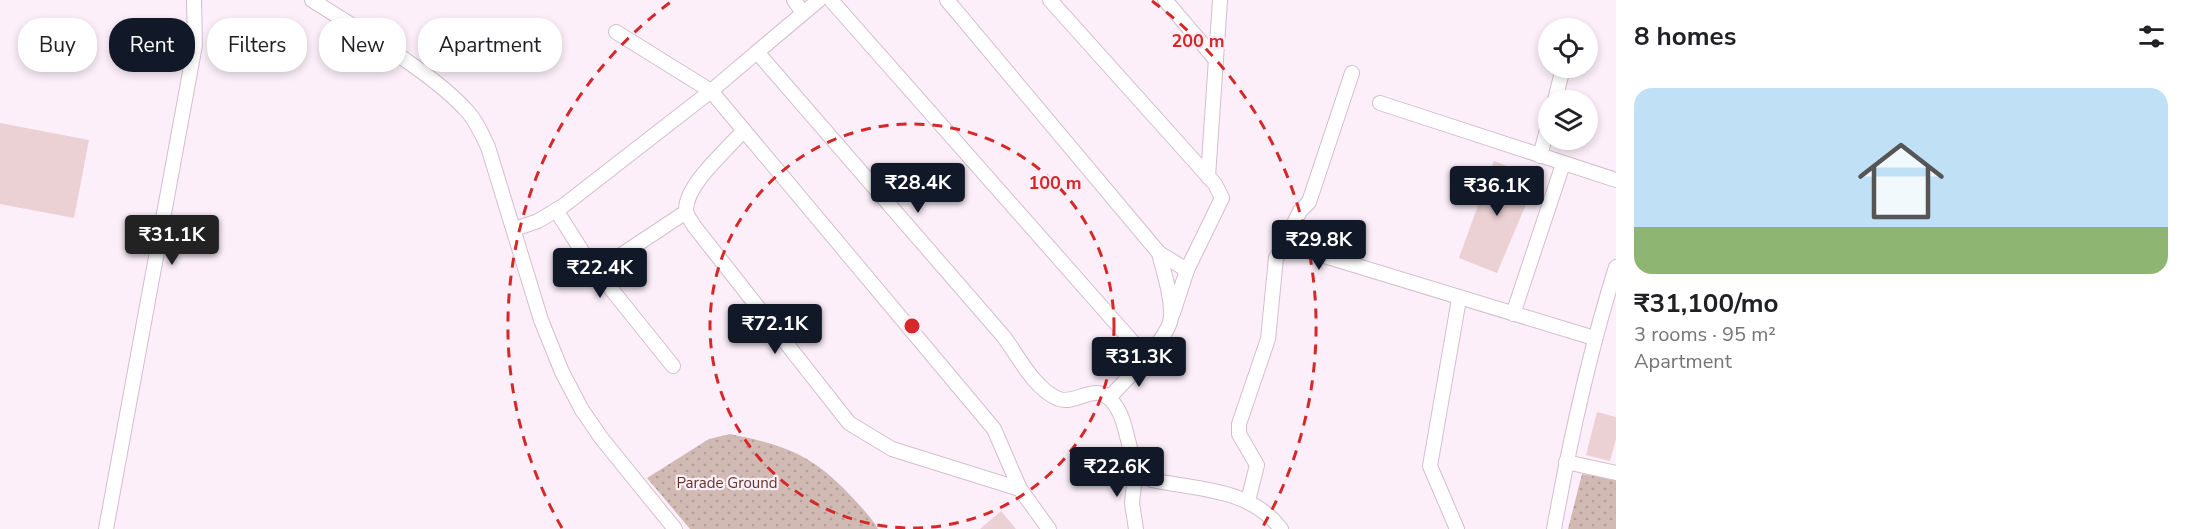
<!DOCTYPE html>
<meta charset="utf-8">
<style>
:root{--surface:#fff;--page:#f2f2f2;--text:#202124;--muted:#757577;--line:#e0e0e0;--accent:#111827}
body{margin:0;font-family:"Nunito Sans",sans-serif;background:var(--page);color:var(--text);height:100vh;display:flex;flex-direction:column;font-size:22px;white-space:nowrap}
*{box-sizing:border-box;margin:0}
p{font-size:20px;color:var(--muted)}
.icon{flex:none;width:33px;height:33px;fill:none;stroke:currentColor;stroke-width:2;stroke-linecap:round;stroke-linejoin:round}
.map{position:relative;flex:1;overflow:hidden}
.sheet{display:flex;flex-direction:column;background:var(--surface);width:570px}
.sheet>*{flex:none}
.top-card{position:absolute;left:18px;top:18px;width:570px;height:54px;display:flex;gap:12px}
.buttons{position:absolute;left:1538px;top:18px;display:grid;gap:12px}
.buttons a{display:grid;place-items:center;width:60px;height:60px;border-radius:50%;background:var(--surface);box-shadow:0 3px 9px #0003;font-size:30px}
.price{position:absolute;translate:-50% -51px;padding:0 14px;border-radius:6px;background:var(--accent);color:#fff;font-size:20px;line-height:39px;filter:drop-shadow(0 2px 3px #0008)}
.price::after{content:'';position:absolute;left:50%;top:36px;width:18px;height:14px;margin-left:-9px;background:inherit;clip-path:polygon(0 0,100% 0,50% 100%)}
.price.active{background:#222;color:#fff}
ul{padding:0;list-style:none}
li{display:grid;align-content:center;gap:12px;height:318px;padding:0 18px}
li+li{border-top:2px solid var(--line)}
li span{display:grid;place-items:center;height:186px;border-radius:18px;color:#555}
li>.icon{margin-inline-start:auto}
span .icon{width:108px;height:108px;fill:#fffc;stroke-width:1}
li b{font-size:26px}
h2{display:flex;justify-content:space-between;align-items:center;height:72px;padding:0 18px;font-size:26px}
.chip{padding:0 21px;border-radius:24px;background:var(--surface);box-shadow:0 3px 9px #0003;font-size:21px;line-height:54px}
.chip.active{background:var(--accent);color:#fff}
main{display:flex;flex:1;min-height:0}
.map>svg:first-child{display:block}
</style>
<main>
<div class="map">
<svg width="1616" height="529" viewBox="0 0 1616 529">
<defs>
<pattern id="park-dots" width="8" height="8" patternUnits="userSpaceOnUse" patternTransform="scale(1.5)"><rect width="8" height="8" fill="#d1bab3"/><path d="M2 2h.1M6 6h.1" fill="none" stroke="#b39f9a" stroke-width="1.8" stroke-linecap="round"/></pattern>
</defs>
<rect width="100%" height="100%" fill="#fceff9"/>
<g fill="url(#park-dots)">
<path d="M730 434C783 445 810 453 848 493 859 505 870 515 878 529H690L647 478 709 439Z"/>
<polygon points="1582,474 1616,480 1616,529 1568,529"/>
</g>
<g fill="#ebd0d4">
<polygon points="0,123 89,140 74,218 0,204"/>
<polygon points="1494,161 1537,178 1497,273 1459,258"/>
<polygon points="1597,412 1616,417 1616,439 1610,461 1586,455"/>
<polygon points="1001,511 1016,529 980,529"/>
</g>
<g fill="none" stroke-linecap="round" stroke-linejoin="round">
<defs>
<g id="street">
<path d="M312 0C358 30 431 71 467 111 476 121 482 134 488 147L541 320 562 372 582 410 602 439 675 529"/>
<polyline points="794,0 803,13"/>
<polyline points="831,0 1145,356"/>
<path d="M947 0 1159 253C1164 274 1172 296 1171 317 1170 338 1123 382 1109 398"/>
<polyline points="1050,0 1215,184 1222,198 1187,270 1173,313"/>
<polyline points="1165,0 1216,60"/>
<polyline points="616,32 711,91 994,429 1020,489 1049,529"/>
<polyline points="757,52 819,0"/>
<polyline points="1555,100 1563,68"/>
<polyline points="1380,103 1616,180"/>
<path d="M744 130C727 150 687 183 686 209 686 215 691 221 694 226L849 423 892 449 1020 489"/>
<polyline points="1540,156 1548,126"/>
<polyline points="1208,177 1220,0"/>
<polyline points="556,210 587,259 673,366"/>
<path d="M515 229 538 221 563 206 711 91 757 52 1004 337C1018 356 1035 390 1059 399 1077 405 1094 382 1111 400 1133 423 1122 463 1152 480 1198 490 1250 488 1281 529"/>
<polyline points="1159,253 1187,270"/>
<polyline points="1279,254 1300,211 1309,202 1352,73"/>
<polyline points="597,271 686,212"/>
<polyline points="1513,314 1563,164"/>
<polyline points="1566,462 1616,473"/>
<polyline points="1136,466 1132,503 1136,529"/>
<polyline points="1248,501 1257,465 1239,434 1239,424 1268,339 1276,258 1281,250 1291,247 1305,250 1594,338"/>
<polyline points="106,529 195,45 194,0"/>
<polyline points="1457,529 1430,466 1459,299"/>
<path d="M1554 529C1570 440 1589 353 1616 267"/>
</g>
</defs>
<use href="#street" stroke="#d3becd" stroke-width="16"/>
<use href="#street" stroke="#fff" stroke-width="14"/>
</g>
<g fill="none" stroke="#d62828" stroke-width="3" stroke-dasharray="10 8">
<circle cx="912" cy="326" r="202"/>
<path d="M562 528A404 404 0 0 1 672 1M1152 1A404 404 0 0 1 1262 528"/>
</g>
<g text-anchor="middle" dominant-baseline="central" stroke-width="4.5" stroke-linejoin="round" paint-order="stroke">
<g font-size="15" fill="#633425" stroke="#fceff9">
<text x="727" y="483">Parade Ground</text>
</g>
</g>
<circle cx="912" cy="326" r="9" fill="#d62828" stroke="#fceff9" stroke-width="3"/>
<g font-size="18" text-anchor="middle" font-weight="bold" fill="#d62828" stroke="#fceff9" stroke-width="4.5" stroke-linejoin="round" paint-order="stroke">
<text x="1198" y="47">200 m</text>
<text x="1055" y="189">100 m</text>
</g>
</svg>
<div class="buttons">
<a><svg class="icon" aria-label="locate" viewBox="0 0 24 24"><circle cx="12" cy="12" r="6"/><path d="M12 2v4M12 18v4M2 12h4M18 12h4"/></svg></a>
<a><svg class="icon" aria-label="layers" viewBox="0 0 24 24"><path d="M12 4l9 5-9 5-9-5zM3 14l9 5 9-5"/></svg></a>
</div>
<b class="price" style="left:918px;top:214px">₹28.4K</b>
<b class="price" style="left:1497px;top:217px">₹36.1K</b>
<b class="price active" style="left:172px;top:266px">₹31.1K</b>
<b class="price" style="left:1319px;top:271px">₹29.8K</b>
<b class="price" style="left:600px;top:299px">₹22.4K</b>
<b class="price" style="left:775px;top:355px">₹72.1K</b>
<b class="price" style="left:1139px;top:388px">₹31.3K</b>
<b class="price" style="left:1117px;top:498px">₹22.6K</b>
<div class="top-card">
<a class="chip">Buy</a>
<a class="chip active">Rent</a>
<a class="chip">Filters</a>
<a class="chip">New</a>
<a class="chip">Apartment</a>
</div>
</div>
<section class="sheet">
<h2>8 homes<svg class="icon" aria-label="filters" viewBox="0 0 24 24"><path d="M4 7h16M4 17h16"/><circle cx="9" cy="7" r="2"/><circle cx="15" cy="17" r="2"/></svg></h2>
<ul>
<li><span style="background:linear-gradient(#bfe0f5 75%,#8fb573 0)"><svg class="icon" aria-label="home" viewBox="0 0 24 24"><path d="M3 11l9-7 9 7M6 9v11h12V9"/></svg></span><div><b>₹31,100/mo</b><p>3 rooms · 95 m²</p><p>Apartment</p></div></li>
</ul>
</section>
</main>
